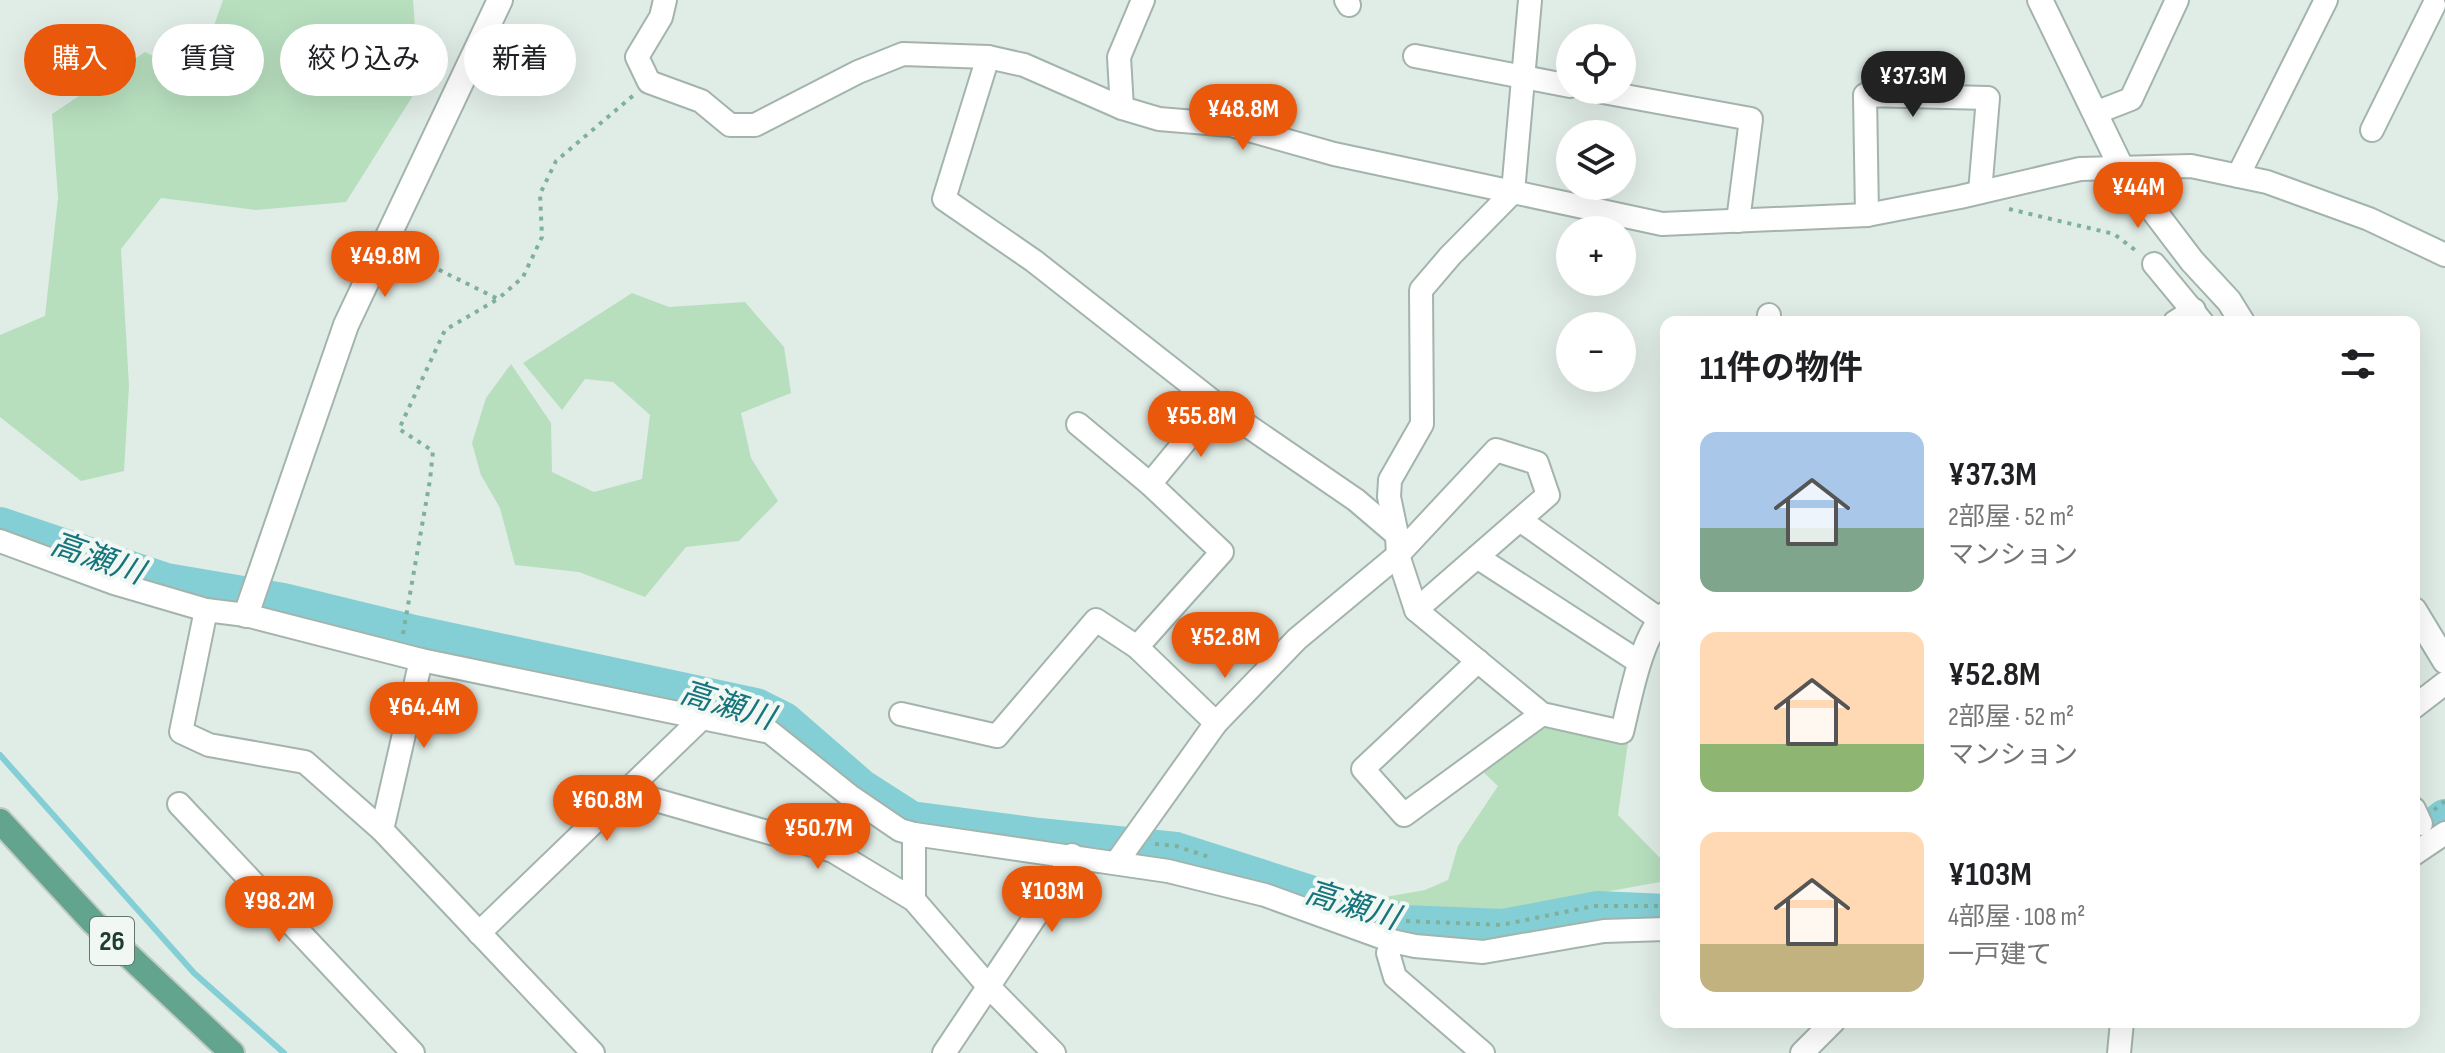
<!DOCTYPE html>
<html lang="ja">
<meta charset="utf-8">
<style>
:root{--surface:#fff;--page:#f6f6f6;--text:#202124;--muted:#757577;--accent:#ea580c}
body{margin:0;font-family:"Sofia Sans Condensed","Noto Sans JP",sans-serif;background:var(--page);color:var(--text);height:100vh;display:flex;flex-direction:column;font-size:30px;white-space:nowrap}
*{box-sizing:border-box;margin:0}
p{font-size:26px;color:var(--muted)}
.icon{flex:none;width:44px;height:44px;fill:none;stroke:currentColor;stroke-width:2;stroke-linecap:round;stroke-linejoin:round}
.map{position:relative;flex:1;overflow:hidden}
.details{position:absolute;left:1660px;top:316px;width:760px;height:712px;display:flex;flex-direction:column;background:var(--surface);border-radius:16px;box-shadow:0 8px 32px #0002}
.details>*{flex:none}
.top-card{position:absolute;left:24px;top:24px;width:760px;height:72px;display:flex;gap:16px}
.fabs{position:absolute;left:1556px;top:24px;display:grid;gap:16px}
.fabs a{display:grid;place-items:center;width:80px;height:80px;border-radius:50%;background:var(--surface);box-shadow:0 8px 32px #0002;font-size:40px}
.price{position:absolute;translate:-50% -68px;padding:0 18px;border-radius:28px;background:var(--accent);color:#fff;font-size:26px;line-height:52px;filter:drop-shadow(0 2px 4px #0008)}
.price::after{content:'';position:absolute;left:50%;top:48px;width:24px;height:18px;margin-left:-12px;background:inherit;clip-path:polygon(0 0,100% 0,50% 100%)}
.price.selected{background:#222;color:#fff}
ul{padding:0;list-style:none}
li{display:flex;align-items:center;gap:24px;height:200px;padding:0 40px}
li span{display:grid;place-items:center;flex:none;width:224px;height:160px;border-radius:16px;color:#555}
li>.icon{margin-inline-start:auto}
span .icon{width:96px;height:96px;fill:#fffc;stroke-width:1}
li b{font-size:34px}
h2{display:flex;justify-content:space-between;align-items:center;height:96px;padding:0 40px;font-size:34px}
.pill{padding:0 28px;border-radius:36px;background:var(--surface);box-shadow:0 8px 32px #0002;font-size:28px;line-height:72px}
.pill.selected{background:var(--accent);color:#fff}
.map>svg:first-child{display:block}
</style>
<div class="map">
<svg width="2445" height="1053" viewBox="0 0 2445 1053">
<rect width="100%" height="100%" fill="#e0ece6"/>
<g fill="#b7dfbe">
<polygon points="223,0 413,0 419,86 346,202 256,210 161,198 121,249 129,386 124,471 81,481 0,417 0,335 45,316 58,198 52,114 145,52 196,77"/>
<polygon points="632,293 669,307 745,302 784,347 791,393 741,413 751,458 778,501 739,541 686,547 645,597 579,572 515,565 500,508 481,475 472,443 486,398 511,364 551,423 552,472 594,492 642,479 650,415 613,382 585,379 562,410 523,363"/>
<polygon points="1546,723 1628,743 1618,815 1663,861 1660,882 1594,894 1594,906 1501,925 1406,921 1379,914 1380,898 1425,890 1448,880 1458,846 1498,786 1480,769"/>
</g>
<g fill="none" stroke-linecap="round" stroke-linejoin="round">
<polyline stroke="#84cfd5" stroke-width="6" points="0,755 194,973 284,1053"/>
<g stroke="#84cfd5" stroke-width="38">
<polyline points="0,526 166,582 283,602 410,633 756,707 784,721 861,788 911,820 1039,837 1176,851 1404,924 1503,928 1598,910 1666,913"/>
<polyline points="2414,843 2445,818"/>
</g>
<defs>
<g id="minor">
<polyline points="665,0 661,17 637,57 649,82 701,101 730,125 755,125 858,72 903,54 988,57 1024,65 1122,108 1159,119 1231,125 1334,154 1513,192 1530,0"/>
<polyline points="1346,0 1349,5"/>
<polyline points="1415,56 1570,86"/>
<polyline points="988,57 944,199 1034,261 1216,404 1356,500 1397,535"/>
<polyline points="1592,90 1751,119 1738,221"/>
<polyline points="1122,108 1119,57 1143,0"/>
<polyline points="2095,113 2131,99 2177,0"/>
<polyline points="2372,130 2434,5"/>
<polyline points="2238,176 2326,0"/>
<polyline points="1867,215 1865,95 1988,98 1980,192"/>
<polyline points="2154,264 2202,322"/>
<polyline points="1768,322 1769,315"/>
<polyline points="2175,322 2194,310"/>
<polyline points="1078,424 1150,484 1222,552 1137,647"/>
<polyline points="1150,484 1216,404"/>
<polyline points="1520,520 1659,619"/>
<polyline points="0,541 114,583 206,610 246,615 421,660 770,732 850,796 900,830 914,834 1168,871 1265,895 1392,941 1415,946 1483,952 1604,931 1666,929"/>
<polyline points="1477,557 1639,662"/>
<polyline points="206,610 181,732 209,745 305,762 382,830 593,1053"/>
<path d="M1666 613C1641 635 1630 700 1622 732L1542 714 1416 610 1398 555 1397 535 1389 497 1390 480 1422 424 1421 290 1450 256 1513 192 1662 224 1867 215 1960 197 2080 169 2191 166 2267 182 2369 219 2445 255"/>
<polyline points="1478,661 1363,769 1404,815 1542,714"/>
<polyline points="2414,707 2445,683"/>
<polyline points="901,714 997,736 1096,620 1137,647 1216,723"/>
<polyline points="628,792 833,851 914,900 989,987 1054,1053"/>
<polyline points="179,804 413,1053"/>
<polyline points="2414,809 2421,824"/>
<polyline points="382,830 421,660"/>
<polyline points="2414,854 2445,833"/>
<polyline points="1116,863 1216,723 1297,639 1398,555 1496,450 1537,463 1548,495 1416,610"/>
<polyline points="914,900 914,834"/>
<polyline points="479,933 701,719"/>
<polyline points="1392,941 1388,953 1395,977 1483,1053"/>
<polyline points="944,1053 1035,917 1072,855"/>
<polyline points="1802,1053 1833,1022"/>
<polyline points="2119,1053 2122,1022"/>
</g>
<g id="tertiary">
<polyline points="2040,0 2122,169 2192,261 2229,301 2242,322"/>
<polyline points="2414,610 2445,661"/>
<polyline points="246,615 346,325 500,0"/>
</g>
<polyline id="primary" points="0,821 93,922 232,1053"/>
</defs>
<use href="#minor" stroke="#a3b4ad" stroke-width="26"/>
<use href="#tertiary" stroke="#a3b4ad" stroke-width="28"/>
<use href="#primary" stroke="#c1c9c6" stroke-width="28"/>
<g stroke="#7eb19d" stroke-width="4" stroke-dasharray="4 6" stroke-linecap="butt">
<polyline points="2009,209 2114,234 2139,253"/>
<polyline points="403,252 498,299 523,277 542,237 540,194 556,161 635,94"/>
<polyline points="403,634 430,480 433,451 399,429 445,330 498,299"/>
<polyline points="2434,810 2445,801"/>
<polyline points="1155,844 1176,846 1212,858"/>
<polyline points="1406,921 1501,925 1594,906 1664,906"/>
</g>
<use href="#minor" stroke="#fff" stroke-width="22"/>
<use href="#tertiary" stroke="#fff" stroke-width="24"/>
<use href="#primary" stroke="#62a48d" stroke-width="24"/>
</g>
<g text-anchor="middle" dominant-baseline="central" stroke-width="8" stroke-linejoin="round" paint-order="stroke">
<rect fill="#f1f8f4" stroke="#5f756d" stroke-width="2" x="90" y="917" width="44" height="48" rx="6"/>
<g font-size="28" font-weight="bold" fill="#203d33">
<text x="112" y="941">26</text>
</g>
<g font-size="32" font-style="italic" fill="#16747c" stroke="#f1f8f4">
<text transform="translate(97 559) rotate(19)">高瀬川</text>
<text transform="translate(727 706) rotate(17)">高瀬川</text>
<text transform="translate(1352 906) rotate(17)">高瀬川</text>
</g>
</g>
</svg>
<div class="fabs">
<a><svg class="icon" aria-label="locate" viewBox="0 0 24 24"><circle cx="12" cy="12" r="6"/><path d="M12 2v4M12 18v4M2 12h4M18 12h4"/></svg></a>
<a><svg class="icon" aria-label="layers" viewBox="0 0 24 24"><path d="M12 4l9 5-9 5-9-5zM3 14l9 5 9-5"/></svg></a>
<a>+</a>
<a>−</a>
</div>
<b class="price selected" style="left:1913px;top:119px">¥37.3M</b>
<b class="price" style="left:1243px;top:152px">¥48.8M</b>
<b class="price" style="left:2138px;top:230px">¥44M</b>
<b class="price" style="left:385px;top:299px">¥49.8M</b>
<b class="price" style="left:1201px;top:459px">¥55.8M</b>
<b class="price" style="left:1225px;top:680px">¥52.8M</b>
<b class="price" style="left:424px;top:750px">¥64.4M</b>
<b class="price" style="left:607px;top:843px">¥60.8M</b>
<b class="price" style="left:818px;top:871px">¥50.7M</b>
<b class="price" style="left:1052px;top:934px">¥103M</b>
<b class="price" style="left:279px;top:944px">¥98.2M</b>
<div class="top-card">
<a class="pill selected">購入</a>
<a class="pill">賃貸</a>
<a class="pill">絞り込み</a>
<a class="pill">新着</a>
</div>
<section class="details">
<h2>11件の物件<svg class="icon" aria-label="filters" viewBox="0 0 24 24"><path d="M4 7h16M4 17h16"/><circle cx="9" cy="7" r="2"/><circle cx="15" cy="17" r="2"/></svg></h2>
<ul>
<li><span style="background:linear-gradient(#a9c7e8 60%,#7fa58c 0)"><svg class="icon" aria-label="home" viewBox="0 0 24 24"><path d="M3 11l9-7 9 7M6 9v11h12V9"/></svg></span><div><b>¥37.3M</b><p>2部屋 · 52 m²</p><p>マンション</p></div></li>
<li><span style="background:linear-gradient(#ffd9b3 70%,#8fb573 0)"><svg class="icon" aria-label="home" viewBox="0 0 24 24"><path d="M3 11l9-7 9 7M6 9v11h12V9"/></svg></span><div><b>¥52.8M</b><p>2部屋 · 52 m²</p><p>マンション</p></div></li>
<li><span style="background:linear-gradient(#ffd9b3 70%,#c2b280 0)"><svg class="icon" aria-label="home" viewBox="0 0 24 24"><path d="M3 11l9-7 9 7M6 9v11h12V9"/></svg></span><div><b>¥103M</b><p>4部屋 · 108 m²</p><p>一戸建て</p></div></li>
</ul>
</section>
</div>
